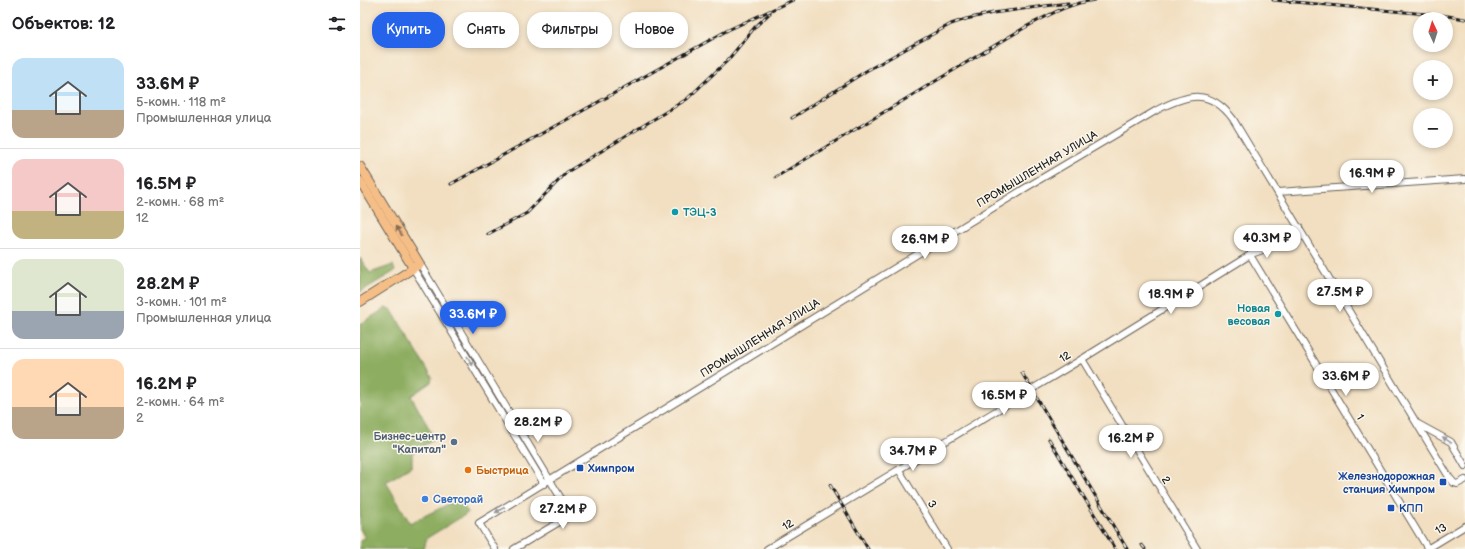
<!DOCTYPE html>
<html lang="ru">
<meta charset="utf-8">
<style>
:root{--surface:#fff;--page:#f2f2f2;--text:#202124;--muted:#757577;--line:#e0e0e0;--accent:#2563eb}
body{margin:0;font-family:"Balsamiq Sans",sans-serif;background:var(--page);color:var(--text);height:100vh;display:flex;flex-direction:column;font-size:15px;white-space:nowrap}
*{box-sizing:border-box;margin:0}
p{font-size:13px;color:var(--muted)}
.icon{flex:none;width:22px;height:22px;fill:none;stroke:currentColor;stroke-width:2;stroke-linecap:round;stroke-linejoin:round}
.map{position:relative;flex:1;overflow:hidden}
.drawer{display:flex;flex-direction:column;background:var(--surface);width:360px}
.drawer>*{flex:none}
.top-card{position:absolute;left:12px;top:12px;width:380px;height:36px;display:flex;gap:8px}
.needle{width:26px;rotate:356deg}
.controls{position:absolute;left:1053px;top:12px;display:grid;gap:8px}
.controls a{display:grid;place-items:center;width:40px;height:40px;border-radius:50%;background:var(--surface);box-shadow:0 2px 6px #0003;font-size:20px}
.price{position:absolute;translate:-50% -34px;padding:0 9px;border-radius:14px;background:#fff;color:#222;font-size:13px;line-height:26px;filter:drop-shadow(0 1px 2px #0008)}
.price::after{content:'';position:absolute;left:50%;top:24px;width:12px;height:9px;margin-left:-6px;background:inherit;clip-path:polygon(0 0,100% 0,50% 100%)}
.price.active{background:var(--accent);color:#fff}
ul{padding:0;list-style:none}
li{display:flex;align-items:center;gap:12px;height:100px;padding:0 12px}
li+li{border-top:1px solid var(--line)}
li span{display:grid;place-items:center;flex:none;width:112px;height:80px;border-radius:12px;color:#555}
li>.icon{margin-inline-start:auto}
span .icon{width:48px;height:48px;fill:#fffc;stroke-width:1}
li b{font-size:17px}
h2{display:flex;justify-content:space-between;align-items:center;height:48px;padding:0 12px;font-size:17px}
.pill{padding:0 14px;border-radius:16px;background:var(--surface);box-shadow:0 2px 6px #0003;font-size:14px;line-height:36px}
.pill.active{background:var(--accent);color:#fff}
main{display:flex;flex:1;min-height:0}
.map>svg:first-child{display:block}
</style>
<main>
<section class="drawer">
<h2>Объектов: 12<svg class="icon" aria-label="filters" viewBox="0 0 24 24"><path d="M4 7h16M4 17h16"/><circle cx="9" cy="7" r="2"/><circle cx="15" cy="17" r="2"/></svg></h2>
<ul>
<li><span style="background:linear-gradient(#bfe0f5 65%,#b9a48a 0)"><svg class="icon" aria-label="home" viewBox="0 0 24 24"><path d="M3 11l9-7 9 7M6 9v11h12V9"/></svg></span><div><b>33.6M ₽</b><p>5-комн. · 118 m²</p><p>Промышленная улица</p></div></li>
<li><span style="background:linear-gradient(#f6c9c9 65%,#c2b280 0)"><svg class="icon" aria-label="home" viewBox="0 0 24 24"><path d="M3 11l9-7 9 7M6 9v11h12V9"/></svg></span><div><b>16.5M ₽</b><p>2-комн. · 68 m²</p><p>12</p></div></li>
<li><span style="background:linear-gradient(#dfe7d0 65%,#9aa5b1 0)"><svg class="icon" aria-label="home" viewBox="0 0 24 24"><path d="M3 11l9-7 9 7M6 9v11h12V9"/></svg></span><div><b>28.2M ₽</b><p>3-комн. · 101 m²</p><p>Промышленная улица</p></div></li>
<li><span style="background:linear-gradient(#ffd9b3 60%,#b9a48a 0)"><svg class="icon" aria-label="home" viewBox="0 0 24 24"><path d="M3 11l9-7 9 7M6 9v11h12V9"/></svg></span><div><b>16.2M ₽</b><p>2-комн. · 64 m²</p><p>2</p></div></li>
</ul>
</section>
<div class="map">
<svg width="1105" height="549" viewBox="0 0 1105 549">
<rect width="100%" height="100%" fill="#fbf7ec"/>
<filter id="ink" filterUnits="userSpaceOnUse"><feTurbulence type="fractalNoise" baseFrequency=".025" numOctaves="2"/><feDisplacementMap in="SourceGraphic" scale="8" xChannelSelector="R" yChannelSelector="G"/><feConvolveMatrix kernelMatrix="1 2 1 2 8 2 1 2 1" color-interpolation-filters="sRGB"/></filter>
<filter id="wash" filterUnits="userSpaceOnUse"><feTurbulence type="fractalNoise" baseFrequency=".012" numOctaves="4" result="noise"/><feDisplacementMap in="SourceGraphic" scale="16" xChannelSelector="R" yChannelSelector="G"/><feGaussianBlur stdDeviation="0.9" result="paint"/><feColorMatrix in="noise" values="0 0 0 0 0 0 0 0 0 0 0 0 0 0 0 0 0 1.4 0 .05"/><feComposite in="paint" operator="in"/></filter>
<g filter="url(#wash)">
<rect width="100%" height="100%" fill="#f2dfc1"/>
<g fill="#b2c96d" stroke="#677244">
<polygon points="64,277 143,407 141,409 62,278"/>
<polygon points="152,422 180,468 178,469 150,423"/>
</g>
<g fill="#8dad60" stroke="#54643e">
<polygon points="0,258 10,273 33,265 35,271 0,292"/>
<polygon points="26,308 31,309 72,377 71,382 51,396 75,439 52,453 52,466 26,482 50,523 99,499 108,513 67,538 64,549 0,549 0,541 5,538 0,529 0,324"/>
</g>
</g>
<g filter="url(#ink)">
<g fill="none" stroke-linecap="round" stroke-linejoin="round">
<defs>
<g id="minor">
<polyline points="918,192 1105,179"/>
<path d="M891 254C910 249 922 237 939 227"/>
<polyline points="890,255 1068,549"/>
<polyline points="60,264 211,515 154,549"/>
<polyline points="53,268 184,484"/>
<polyline points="722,359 837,549"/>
<polyline points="1058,424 1091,442 1105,466"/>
<polyline points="539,470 587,549"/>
<path d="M135 549 119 523 667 187 797 110C828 94 850 88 873 119L1089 477 1094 483 1097 484 1105 480"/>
<path d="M407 549 722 359 890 255C901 243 914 237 929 233"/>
<polyline points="1067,549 1105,526"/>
</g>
<g id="major">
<polyline points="0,166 60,264 0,302"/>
<polyline points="0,181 53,268"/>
</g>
</defs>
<use href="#minor" stroke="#676056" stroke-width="8"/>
<use href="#major" stroke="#676056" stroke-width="10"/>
<use href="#minor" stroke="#fff" stroke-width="6"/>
<use href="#major" stroke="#f6be87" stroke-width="8"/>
<defs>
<g id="rail">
<polyline points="913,0 1088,16 1105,19"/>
<polyline points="432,118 506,71 591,24 606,19 633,13 708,3"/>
<path d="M416 177 664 28C687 16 709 3 735 0"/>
<polyline points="91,184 368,30 433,0"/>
<polyline points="128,234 167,213 207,172 327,99 367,61 395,27 410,13"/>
<polyline points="662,373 767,549"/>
<polyline points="689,439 755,549"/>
<polyline points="470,485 508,549"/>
<polyline points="782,545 785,549"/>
</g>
</defs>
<use href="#rail" stroke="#1c1c1c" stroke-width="3"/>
<use href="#rail" stroke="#fbf7ec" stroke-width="1.5" stroke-dasharray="4.5" stroke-linecap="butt"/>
</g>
<defs><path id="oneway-solid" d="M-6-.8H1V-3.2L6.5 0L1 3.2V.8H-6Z"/></defs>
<use fill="#896d52" href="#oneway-solid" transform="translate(39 231) rotate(-121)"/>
<g fill="#999">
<use href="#oneway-solid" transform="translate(110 361) rotate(59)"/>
<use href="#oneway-solid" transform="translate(1087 440) rotate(-146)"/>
<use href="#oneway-solid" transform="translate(140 510) rotate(149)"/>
</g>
</g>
<g fill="#0f9aa8" stroke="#fbf7ec" stroke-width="1.5">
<circle cx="315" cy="212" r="4"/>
<circle cx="918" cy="314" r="4"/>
</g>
<circle fill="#5c6f8a" stroke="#fbf7ec" stroke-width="1.5" cx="94" cy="442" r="4"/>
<g fill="#1a4fb4" stroke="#fbf7ec" stroke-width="1.5">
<rect x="216" y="464" width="8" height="8" rx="2"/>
<rect x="1079" y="478" width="8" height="8" rx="2"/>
<rect x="1027" y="504" width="8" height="8" rx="2"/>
</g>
<circle fill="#e8710a" stroke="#fbf7ec" stroke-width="1.5" cx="108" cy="470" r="4"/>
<circle fill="#3f7fe0" stroke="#fbf7ec" stroke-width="1.5" cx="65" cy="499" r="4"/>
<g text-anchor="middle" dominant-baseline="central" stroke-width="3" stroke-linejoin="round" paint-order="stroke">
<g font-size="11" fill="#1c1c1c" stroke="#fbf7ec">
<text transform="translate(677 169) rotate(-31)">ПРОМЫШЛЕННАЯ УЛИЦА</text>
<text transform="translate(400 338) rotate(-32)">ПРОМЫШЛЕННАЯ УЛИЦА</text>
<text transform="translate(705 357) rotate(-31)">12</text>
<text transform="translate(1000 417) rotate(59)">1</text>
<text transform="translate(806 480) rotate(59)">2</text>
<text transform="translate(572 504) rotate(59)">3</text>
<text transform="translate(428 525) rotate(-31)">12</text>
<text transform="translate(1081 529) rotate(-31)">13</text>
</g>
<g font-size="11" font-weight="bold" fill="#0d838f" stroke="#fbf7ec" text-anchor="start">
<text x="323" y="212">ТЭЦ-3</text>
<text x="910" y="308" text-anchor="end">Новая<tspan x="910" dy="13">весовая</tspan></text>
</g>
<g font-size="11" font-weight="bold" fill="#4e5e75" stroke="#fbf7ec" text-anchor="end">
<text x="86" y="436">Бизнес-центр<tspan x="86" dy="13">"Капитал"</tspan></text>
</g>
<g font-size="11" font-weight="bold" fill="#164399" stroke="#fbf7ec" text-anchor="start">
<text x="228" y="468">Химпром</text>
<text x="1075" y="476" text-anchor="end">Железнодорожная<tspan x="1075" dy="13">станция Химпром</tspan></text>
<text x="1039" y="508">КПП</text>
</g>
<g font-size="11" font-weight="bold" fill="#c56008" stroke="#fbf7ec" text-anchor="start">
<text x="116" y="470">Быстрица</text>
</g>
<g font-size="11" font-weight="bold" fill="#366cbe" stroke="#fbf7ec" text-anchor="start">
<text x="73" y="499">Светорай</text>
</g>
</g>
</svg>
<div class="controls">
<a><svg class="needle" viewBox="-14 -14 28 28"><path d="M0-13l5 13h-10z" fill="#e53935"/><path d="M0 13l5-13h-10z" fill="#757577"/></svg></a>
<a>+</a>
<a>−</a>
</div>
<b class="price" style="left:1012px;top:194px">16.9M ₽</b>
<b class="price" style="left:907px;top:259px">40.3M ₽</b>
<b class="price" style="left:565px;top:260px">26.9M ₽</b>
<b class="price" style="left:980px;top:313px">27.5M ₽</b>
<b class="price" style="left:811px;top:315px">18.9M ₽</b>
<b class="price active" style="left:113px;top:335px">33.6M ₽</b>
<b class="price" style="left:986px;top:397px">33.6M ₽</b>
<b class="price" style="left:644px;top:416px">16.5M ₽</b>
<b class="price" style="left:178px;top:443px">28.2M ₽</b>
<b class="price" style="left:771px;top:459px">16.2M ₽</b>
<b class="price" style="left:553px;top:472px">34.7M ₽</b>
<b class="price" style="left:203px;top:530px">27.2M ₽</b>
<div class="top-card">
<a class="pill active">Купить</a>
<a class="pill">Снять</a>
<a class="pill">Фильтры</a>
<a class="pill">Новое</a>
</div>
</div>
</main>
